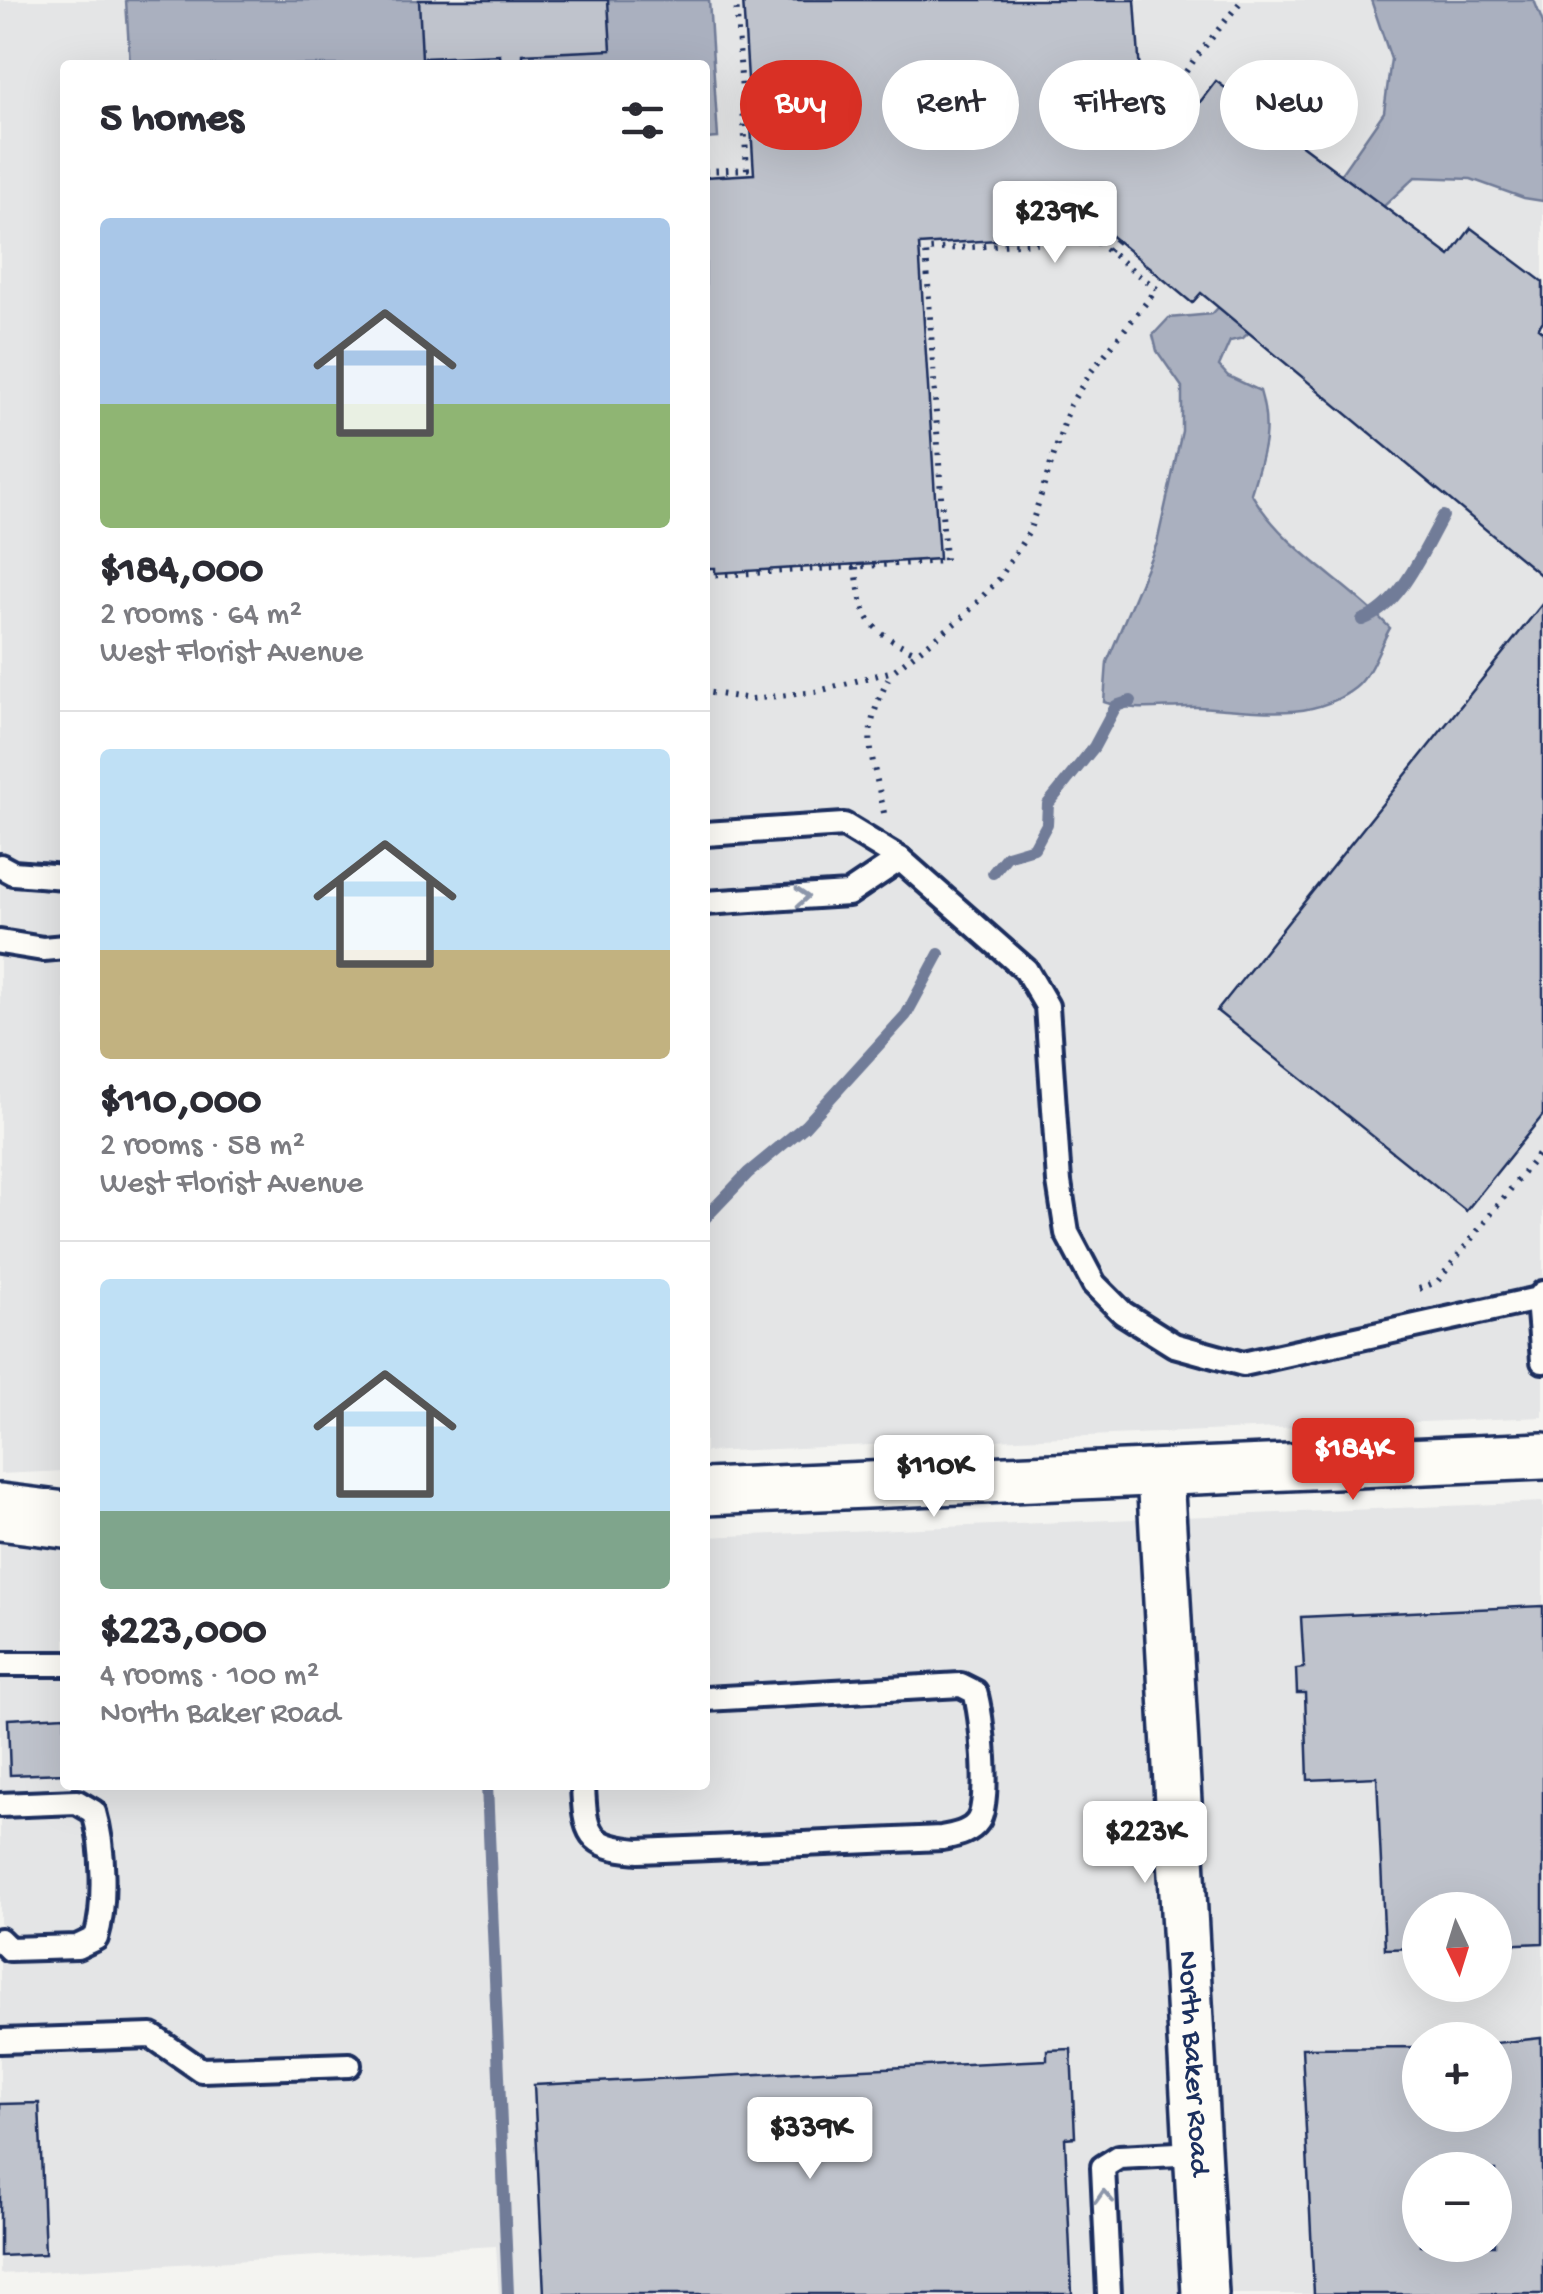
<!DOCTYPE html>
<meta charset="utf-8">
<style>
:root{--surface:#fff;--page:#f2f2f3;--text:#2b2b33;--muted:#7c7c81;--line:#e1e1e2;--accent:#d93025}
body{margin:0;font-family:"Gochi Hand",sans-serif;background:var(--page);color:var(--text);height:100vh;display:flex;flex-direction:column;font-size:38px;white-space:nowrap}
*{box-sizing:border-box;margin:0}
p{font-size:32px;color:var(--muted)}
.icon{flex:none;width:55px;height:55px;fill:none;stroke:currentColor;stroke-width:2;stroke-linecap:round;stroke-linejoin:round}
.map{position:relative;flex:1;overflow:hidden}
.panel{position:absolute;left:60px;top:60px;width:650px;height:1730px;display:flex;flex-direction:column;background:var(--surface);border-radius:10px;box-shadow:0 10px 40px #0002}
.panel>*{flex:none}
.hud{position:absolute;left:740px;top:60px;width:652px;height:90px;display:flex;gap:20px}
.needle{width:65px;rotate:176deg}
.fabs{position:absolute;left:1402px;top:1892px;display:grid;gap:20px}
.fabs a{display:grid;place-items:center;width:110px;height:110px;border-radius:50%;background:var(--surface);box-shadow:0 10px 40px #0002;font-size:50px}
.price{position:absolute;translate:-50% -85px;padding:0 22px;border-radius:10px;background:#fff;color:#222;font-size:32px;line-height:65px;filter:drop-shadow(0 2px 5px #0008)}
.price::after{content:'';position:absolute;left:50%;top:60px;width:30px;height:22px;margin-left:-15px;background:inherit;clip-path:polygon(0 0,100% 0,50% 100%)}
.price.active{background:var(--accent);color:#fff}
ul{padding:0;list-style:none}
li{display:grid;align-content:center;gap:20px;height:530px;padding:0 40px}
li+li{border-top:2px solid var(--line)}
li span{display:grid;place-items:center;height:310px;border-radius:10px;color:#555}
li>.icon{margin-inline-start:auto}
span .icon{width:180px;height:180px;fill:#fffc;stroke-width:1}
li b{font-size:42px}
h2{display:flex;justify-content:space-between;align-items:center;height:120px;padding:0 40px;font-size:42px}
.tag{padding:0 35px;border-radius:45px;background:var(--surface);box-shadow:0 10px 40px #0002;font-size:35px;line-height:90px}
.tag.active{background:var(--accent);color:#fff}
.map>svg:first-child{display:block}
</style>
<div class="map">
<svg width="1543" height="2294" viewBox="0 0 1543 2294">
<rect width="100%" height="100%" fill="#f4f4f1"/>
<filter id="ink" filterUnits="userSpaceOnUse"><feTurbulence type="fractalNoise" baseFrequency=".01" numOctaves="2"/><feDisplacementMap in="SourceGraphic" scale="20" xChannelSelector="R" yChannelSelector="G"/><feConvolveMatrix kernelMatrix="1 2 1 2 8 2 1 2 1" color-interpolation-filters="sRGB"/></filter>
<g filter="url(#ink)">
<g fill="#e4e5e6" fill-rule="evenodd">
<polygon points="0,0 1543,0 1543,1417 705,1452 705,65 65,65 65,1471 0,1474"/>
<path d="M1543 1502V2294H499L496 2246 0 2274V1523L65 1520V1785H705V1537ZM1420 1910H1495V1985H1420ZM1420 2040H1495V2115H1420ZM1420 2170H1495V2245H1420Z"/>
</g>
<g fill="#aab0bf" stroke="#717c98" stroke-width="2.5">
<polygon points="126,0 709,0 718,138 705,139 705,65 130,65"/>
<path d="M1371 0H1534L1543 23V201L1524 198 1471 179 1415 177 1243 338 1230 341 1219 366 1228 376 1260 391C1272 431 1263 454 1251 493 1285 551 1345 580 1390 628 1380 645 1371 676 1355 688 1309 724 1250 709 1196 707 1164 706 1135 713 1104 702L1107 662 1157 543 1182 431V387L1157 351 1153 335 1169 318 1212 314 1327 194 1384 112 1391 59Z"/>
</g>
<g fill="none" stroke-linecap="round" stroke-linejoin="round">
<g stroke="#717c98" stroke-width="12">
<path d="M1362 620C1401 606 1423 551 1443 516"/>
<polyline points="993,873 1007,856 1034,848 1047,824 1048,804 1094,747 1116,706 1131,701"/>
<polyline points="705,1218 748,1173 805,1126 906,1015 939,954"/>
<polyline points="487,1785 508,2294"/>
</g>
</g>
<g fill="#bfc3cc" stroke="#1b2f5e" stroke-width="2.5" fill-rule="evenodd">
<polygon points="419,0 608,0 611,50 523,54 523,65 501,65 500,55 422,58"/>
<polygon points="743,0 1135,0 1144,132 1178,131 1216,81 1450,256 1471,228 1543,282 1543,321 1538,328 1543,332 1543,577 1201,293 1192,303 1108,233 919,245 939,559 715,573 715,568 705,568 705,177 754,174"/>
<polygon points="1543,603 1543,1115 1466,1211 1217,1011"/>
<polygon points="1543,1606 1543,1943 1495,1945 1495,1910 1420,1910 1420,1948 1385,1949 1377,1777 1308,1780 1305,1693 1297,1693 1296,1669 1304,1668 1301,1617"/>
<polygon points="65,1716 65,1773 10,1775 8,1719"/>
<path d="M1541 2038 1543 2294H1314L1302 2048 1420 2047V2115H1495V2043ZM1420 2170H1495V2245H1420Z"/>
<polygon points="1071,2049 1075,2137 1065,2138 1072,2294 544,2294 534,2085 1047,2060 1047,2050"/>
<polygon points="39,2103 45,2254 0,2256 0,2104"/>
</g>
<g fill="none" stroke-linecap="round" stroke-linejoin="round">
<defs>
<g id="lane">
<polyline points="705,834 844,825 900,859 1026,970 1047,1006 1059,1182 1067,1233 1094,1284 1123,1313 1174,1345 1243,1364 1538,1299"/>
<polyline points="0,866 13,873 65,877"/>
<polyline points="705,903 848,894 900,859"/>
<polyline points="0,942 43,949 65,947"/>
<polyline points="1543,1293 1538,1299 1543,1361"/>
<polyline points="0,1664 65,1664"/>
<path d="M583 1785C585 1833 587 1847 639 1851L942 1838C955 1835 970 1833 978 1821 991 1802 982 1714 975 1692L961 1685 705 1699"/>
<path d="M0 1805 77 1802 94 1812C104 1846 106 1905 96 1938L77 1947 9 1949 0 1940"/>
<polyline points="0,2041 152,2036 201,2070 349,2065"/>
<polyline points="1109,2294 1103,2167 1119,2157 1197,2153"/>
</g>
<g id="street">
<path id="s1" d="M1160 1474 1205 2294"/>
<polyline points="705,1492 1543,1456"/>
</g>
<polyline id="primary" points="0,1512 65,1520"/>
</defs>
<use href="#lane" stroke="#1b2f5e" stroke-width="30"/>
<use href="#street" stroke="#1b2f5e" stroke-width="52"/>
<use href="#primary" stroke="#1b2f5e" stroke-width="62"/>
<g stroke="#1b2f5e" stroke-width="6" stroke-dasharray="2.5 8" stroke-linecap="butt">
<polyline points="1144,132 1194,60 1242,0"/>
<polyline points="705,171 747,169 736,0"/>
<polyline points="1108,251 1117,240"/>
<path d="M856 567C861 617 868 631 916 652"/>
<polyline points="705,576 945,561 926,250 1093,239 1157,289 1090,373 1070,405 1029,532 999,579 963,617 893,671 815,692 751,699 705,692"/>
<path d="M884 813C871 746 858 737 892 672"/>
<polyline points="1419,1289 1438,1281 1543,1148"/>
</g>
<use href="#lane" stroke="#fdfcf7" stroke-width="22"/>
<use href="#street" stroke="#fdfcf7" stroke-width="45"/>
<use href="#primary" stroke="#fdfcf7" stroke-width="55"/>
</g>
<defs><path id="oneway-chevron" d="M-2-3.5L2.5 0L-2 3.5" fill="none" stroke-width="1.6" stroke-linecap="round" stroke-linejoin="round" transform="scale(2.5)"/></defs>
<g stroke="#8c96aa">
<use href="#oneway-chevron" transform="translate(802 897) rotate(-4)"/>
<use href="#oneway-chevron" transform="translate(1104 2197) rotate(-93)"/>
</g>
</g>
<g text-anchor="middle" dominant-baseline="central" stroke-width="9" stroke-linejoin="round" paint-order="stroke">
<g font-size="30" fill="#1b2f5e" stroke="#fdfcf7">
<text stroke="none"><textPath href="#s1" startOffset="590">North Baker Road</textPath></text>
</g>
</g>
</svg>
<div class="fabs">
<a><svg class="needle" viewBox="-14 -14 28 28"><path d="M0-13l5 13h-10z" fill="#e53935"/><path d="M0 13l5-13h-10z" fill="#7c7c81"/></svg></a>
<a>+</a>
<a>−</a>
</div>
<b class="price" style="left:1055px;top:266px">$239K</b>
<b class="price active" style="left:1353px;top:1503px">$184K</b>
<b class="price" style="left:934px;top:1520px">$110K</b>
<b class="price" style="left:1145px;top:1886px">$223K</b>
<b class="price" style="left:810px;top:2182px">$339K</b>
<div class="hud">
<a class="tag active">Buy</a>
<a class="tag">Rent</a>
<a class="tag">Filters</a>
<a class="tag">New</a>
</div>
<section class="panel">
<h2>5 homes<svg class="icon" aria-label="filters" viewBox="0 0 24 24"><path d="M4 7h16M4 17h16"/><circle cx="9" cy="7" r="2"/><circle cx="15" cy="17" r="2"/></svg></h2>
<ul>
<li><span style="background:linear-gradient(#a9c7e8 60%,#8fb573 0)"><svg class="icon" aria-label="home" viewBox="0 0 24 24"><path d="M3 11l9-7 9 7M6 9v11h12V9"/></svg></span><div><b>$184,000</b><p>2 rooms · 64 m²</p><p>West Florist Avenue</p></div></li>
<li><span style="background:linear-gradient(#bfe0f5 65%,#c2b280 0)"><svg class="icon" aria-label="home" viewBox="0 0 24 24"><path d="M3 11l9-7 9 7M6 9v11h12V9"/></svg></span><div><b>$110,000</b><p>2 rooms · 58 m²</p><p>West Florist Avenue</p></div></li>
<li><span style="background:linear-gradient(#bfe0f5 75%,#7fa58c 0)"><svg class="icon" aria-label="home" viewBox="0 0 24 24"><path d="M3 11l9-7 9 7M6 9v11h12V9"/></svg></span><div><b>$223,000</b><p>4 rooms · 100 m²</p><p>North Baker Road</p></div></li>
</ul>
</section>
</div>
